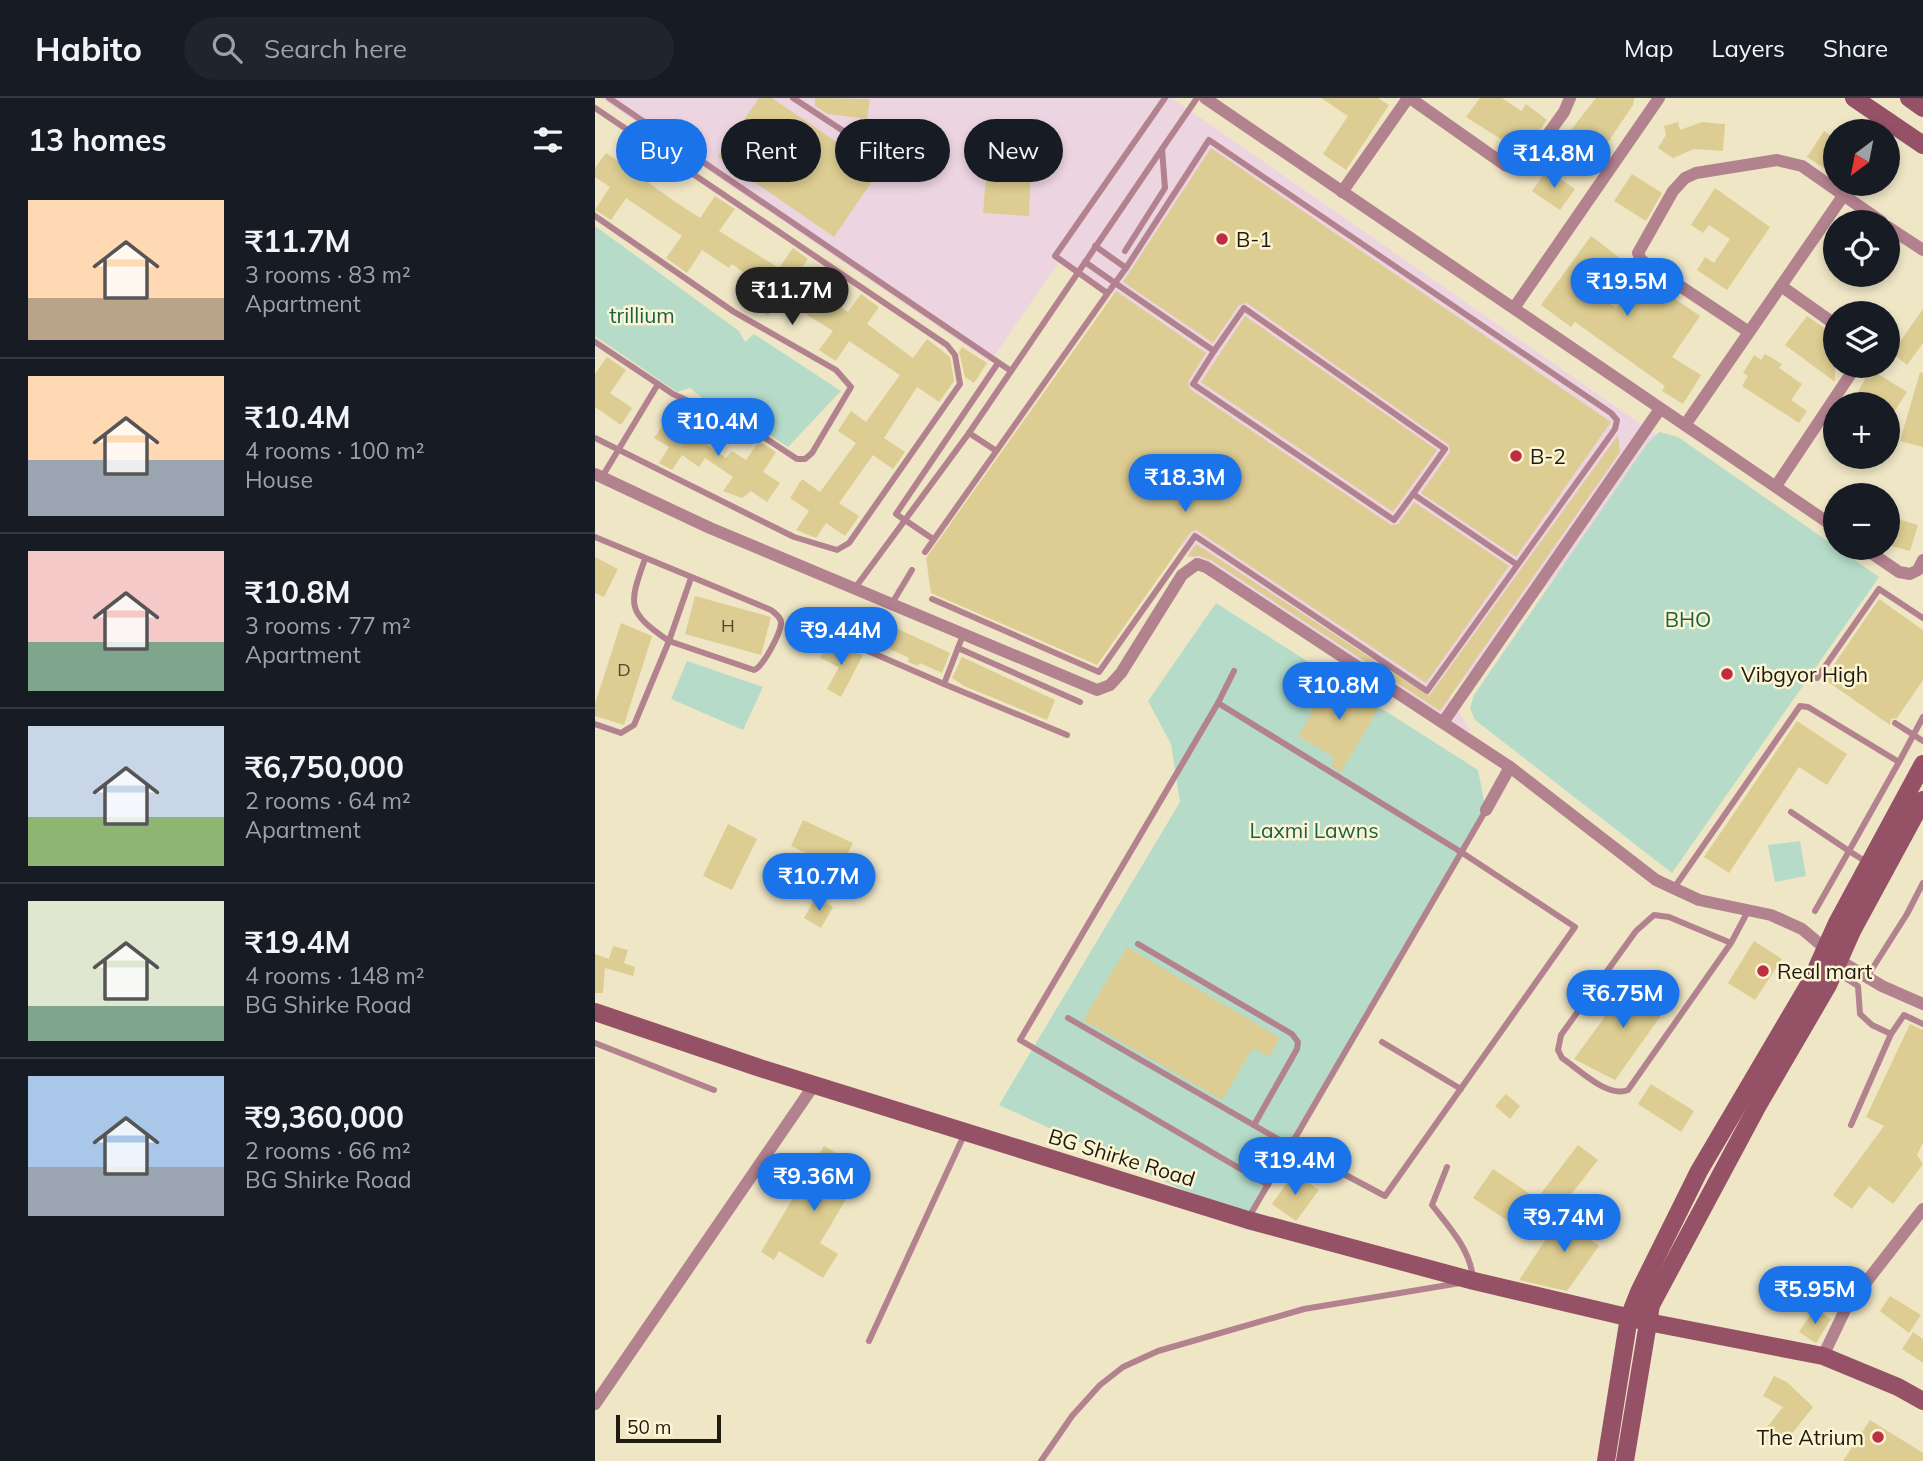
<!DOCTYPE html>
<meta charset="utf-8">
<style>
:root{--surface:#171b24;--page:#20242c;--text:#f1f3f6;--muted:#9ea1a6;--line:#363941;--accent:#1a73e8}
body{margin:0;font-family:Mulish,sans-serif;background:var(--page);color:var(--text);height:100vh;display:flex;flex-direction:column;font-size:26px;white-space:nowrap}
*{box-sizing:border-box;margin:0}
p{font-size:23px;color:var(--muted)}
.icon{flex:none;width:38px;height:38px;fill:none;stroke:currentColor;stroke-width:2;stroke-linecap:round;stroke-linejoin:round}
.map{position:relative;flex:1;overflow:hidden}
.drawer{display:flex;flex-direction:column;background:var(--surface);width:595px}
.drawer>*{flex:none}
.guide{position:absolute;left:21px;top:21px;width:665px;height:63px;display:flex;gap:14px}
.needle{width:46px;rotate:212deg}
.buttons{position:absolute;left:1228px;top:21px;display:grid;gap:14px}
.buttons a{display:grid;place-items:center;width:77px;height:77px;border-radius:50%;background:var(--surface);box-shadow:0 4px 10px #0003;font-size:35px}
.scale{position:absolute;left:21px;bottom:18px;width:105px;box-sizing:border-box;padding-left:7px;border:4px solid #1e1b10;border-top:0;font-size:19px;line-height:24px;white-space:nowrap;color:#1e1b10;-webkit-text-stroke:5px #fcf4d3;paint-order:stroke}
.price{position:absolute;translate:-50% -60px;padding:0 16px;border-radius:24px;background:var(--accent);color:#fff;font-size:23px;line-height:46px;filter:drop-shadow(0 2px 4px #0008)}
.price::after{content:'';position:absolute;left:50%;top:42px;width:21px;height:16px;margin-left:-10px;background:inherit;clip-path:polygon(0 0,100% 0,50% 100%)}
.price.current{background:#222;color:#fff}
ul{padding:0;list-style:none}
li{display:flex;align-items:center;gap:21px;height:175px;padding:0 28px}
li+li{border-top:2px solid var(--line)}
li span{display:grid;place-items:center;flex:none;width:196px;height:140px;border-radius:0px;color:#555}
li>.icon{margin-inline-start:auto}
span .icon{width:84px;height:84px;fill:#fffc;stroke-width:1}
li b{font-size:30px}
h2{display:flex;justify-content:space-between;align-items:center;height:84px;padding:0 28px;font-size:30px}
.tag{padding:0 24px;border-radius:32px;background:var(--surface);box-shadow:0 4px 10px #0003;font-size:24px;line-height:63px}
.tag.current{background:var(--accent);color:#fff}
header{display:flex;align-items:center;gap:42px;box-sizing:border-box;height:98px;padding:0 35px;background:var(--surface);border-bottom:2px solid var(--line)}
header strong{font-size:33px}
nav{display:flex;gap:38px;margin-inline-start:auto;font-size:24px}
.search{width:490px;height:63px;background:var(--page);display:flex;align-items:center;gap:18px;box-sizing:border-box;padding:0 24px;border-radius:38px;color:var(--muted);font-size:26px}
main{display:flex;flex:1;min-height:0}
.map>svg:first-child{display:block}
</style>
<header>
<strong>Habito</strong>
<div class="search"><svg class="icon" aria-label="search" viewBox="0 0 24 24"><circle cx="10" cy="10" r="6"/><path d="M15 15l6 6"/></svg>Search here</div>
<nav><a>Map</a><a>Layers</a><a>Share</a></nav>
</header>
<main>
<section class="drawer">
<h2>13 homes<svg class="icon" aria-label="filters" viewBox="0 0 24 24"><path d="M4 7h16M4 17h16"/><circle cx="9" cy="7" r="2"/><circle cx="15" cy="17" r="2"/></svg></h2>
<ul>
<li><span style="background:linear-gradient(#ffd9b3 70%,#b9a48a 0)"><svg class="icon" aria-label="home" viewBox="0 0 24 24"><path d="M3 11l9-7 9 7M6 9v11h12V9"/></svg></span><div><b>₹11.7M</b><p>3 rooms · 83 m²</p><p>Apartment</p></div></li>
<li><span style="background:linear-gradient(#ffd9b3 60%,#9aa5b1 0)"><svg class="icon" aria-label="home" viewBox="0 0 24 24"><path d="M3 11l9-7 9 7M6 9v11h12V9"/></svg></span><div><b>₹10.4M</b><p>4 rooms · 100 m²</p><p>House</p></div></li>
<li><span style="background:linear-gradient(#f6c9c9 65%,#7fa58c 0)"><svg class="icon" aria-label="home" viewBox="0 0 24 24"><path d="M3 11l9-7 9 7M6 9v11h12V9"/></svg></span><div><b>₹10.8M</b><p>3 rooms · 77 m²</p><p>Apartment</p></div></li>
<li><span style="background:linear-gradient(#c9d6e8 65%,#8fb573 0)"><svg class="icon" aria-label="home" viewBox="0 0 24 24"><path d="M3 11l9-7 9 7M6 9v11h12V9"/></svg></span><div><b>₹6,750,000</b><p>2 rooms · 64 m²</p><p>Apartment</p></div></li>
<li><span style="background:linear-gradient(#dfe7d0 75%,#7fa58c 0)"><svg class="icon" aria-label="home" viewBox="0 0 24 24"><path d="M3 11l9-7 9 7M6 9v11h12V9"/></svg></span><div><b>₹19.4M</b><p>4 rooms · 148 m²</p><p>BG Shirke Road</p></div></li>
<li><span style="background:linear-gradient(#a9c7e8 65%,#9aa5b1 0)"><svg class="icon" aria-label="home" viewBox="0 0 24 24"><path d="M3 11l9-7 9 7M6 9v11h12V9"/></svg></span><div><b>₹9,360,000</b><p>2 rooms · 66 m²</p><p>BG Shirke Road</p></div></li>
</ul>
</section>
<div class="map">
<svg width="1328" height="1363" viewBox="0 0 1328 1363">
<rect width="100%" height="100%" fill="#efe6c6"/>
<polygon fill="#ecd5e0" points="6,0 577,0 1070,343 1073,353 854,598 876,633 871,633 619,480 581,443 527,202 466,161 395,264"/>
<g fill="#b6dcc9">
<polygon points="0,128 144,233 150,244 159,236 246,293 193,349 121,302 115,306 95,290 82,294 0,238"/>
<polygon points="1064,334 1083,339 1284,479 1077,775 880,622 875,610 879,597 1052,346"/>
<polygon points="621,505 883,672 891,712 653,1122 404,1007 585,704 576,646 553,603"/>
<polygon points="92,563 168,589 148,632 76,601"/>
<polygon points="1205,743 1211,778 1180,784 1173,747"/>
</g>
<g fill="#ddcd92">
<polygon points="164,0 177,0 284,73 239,139 123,59"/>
<polygon points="220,0 275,1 272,21 233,16 220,8"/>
<polygon points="726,0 783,0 794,7 751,72 728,56 753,18"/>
<polygon points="885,0 907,0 926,13 931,6 952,22 928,55 871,19"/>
<polygon points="1001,0 1039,0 1038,7 1007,53 976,32"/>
<polygon points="1083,24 1085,32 1107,24 1130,26 1128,53 1099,51 1078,60 1063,50 1071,37 1069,28"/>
<polygon points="1229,33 1241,41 1241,78 1212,59"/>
<polygon points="45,47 63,59 48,81 79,103 105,120 120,98 140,111 124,133 184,170 198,150 213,161 201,178 253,214 266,196 284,209 272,226 318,260 332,241 355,259 359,283 344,304 322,289 289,340 310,354 298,371 278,357 244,405 264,418 250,438 231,425 221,440 201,432 214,413 195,400 207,381 225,394 261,345 243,333 256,313 271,324 305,277 254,243 241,263 224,252 238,233 185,200 173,218 149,202 162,184 137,166 134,170 107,152 92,175 71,160 87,138 31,100 16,122 0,112 15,89 0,79 0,70 11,55 30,68"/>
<polygon points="616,50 1016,324 921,459 826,395 855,354 854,347 652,205 644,207 618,245 528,184"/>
<polygon points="392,63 436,66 434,118 388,115"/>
<polygon points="952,72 980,91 965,112 937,93"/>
<polygon points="1037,76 1067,95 1051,123 1019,103"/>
<polygon points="1120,90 1175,129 1132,192 1102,172 1110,159 1119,165 1135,141 1114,127 1108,135 1096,127"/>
<polygon points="996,138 1029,163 1003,197 1021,210 1044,176 1105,218 1077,259 1106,277 1088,306 1067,293 1070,288 980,224 976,229 946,207"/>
<polygon points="521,193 611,255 593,284 595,291 796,427 803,426 819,404 914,468 831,585 601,432 595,435 502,567 336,495 331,460"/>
<polygon points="1328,211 1328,245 1312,267 1297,255"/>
<polygon points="650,218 842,352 798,414 606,284"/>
<polygon points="1212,218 1241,238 1240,284 1190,247"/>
<polygon points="367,249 392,265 379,285 370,279 364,254"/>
<polygon points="1170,256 1187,266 1184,270 1207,286 1196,302 1212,313 1204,325 1147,288 1153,278 1148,275 1159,257 1166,262"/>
<polygon points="12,259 31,272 15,295 37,310 26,327 0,309 0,276"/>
<polygon points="1275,271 1312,294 1293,323 1293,306 1257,306"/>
<polygon points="1325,274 1328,275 1328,349 1305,343"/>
<polygon points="97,311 112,319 99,338 131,360 137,353 151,362 164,343 181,354 168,374 185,385 172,404 156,393 147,400 128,393 138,379 110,360 104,369 87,357 77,372 64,365 74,349 59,340 72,321 85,329"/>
<polygon points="1023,337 1025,354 845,613 616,462 604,458 592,459 601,446 834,598"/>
<polygon points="1293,418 1323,427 1315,453 1293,447"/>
<polygon points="0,459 23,471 9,499 0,495"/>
<polygon points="100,498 176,519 166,557 90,536"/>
<polygon points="1284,501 1328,532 1328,582 1302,620 1296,621 1295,627 1229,581"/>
<polygon points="262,512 355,555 347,575 325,565 323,568 313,564 314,560 280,544 279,548 273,547 251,537"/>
<polygon points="26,525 57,538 29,627 0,618 0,606"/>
<polygon points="233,545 268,557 246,599 232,591 244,569 225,560"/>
<polygon points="367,559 460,602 452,622 369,588 357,580"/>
<polygon points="737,580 785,608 746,674 735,667 739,659 703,638"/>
<polygon points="1202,623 1252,656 1232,687 1204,669 1134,775 1109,759"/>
<polygon points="208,722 258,745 245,771 196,748"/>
<polygon points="133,726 162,741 137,792 108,778"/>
<polygon points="221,799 238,809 226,830 209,820"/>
<polygon points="1159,843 1187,861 1160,902 1133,885"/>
<polygon points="18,848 33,852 29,865 40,869 38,878 10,870 8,895 0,895 0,856 14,861"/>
<polygon points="532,849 685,940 674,959 658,950 627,1002 488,922"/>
<polygon points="1040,878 1075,905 1020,982 979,961"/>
<polygon points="1315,926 1328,932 1328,1044 1322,1057 1328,1066 1298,1106 1274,1088 1257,1111 1238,1097 1289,1028 1271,1019"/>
<polygon points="1056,986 1099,1013 1086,1034 1043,1006"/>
<polygon points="911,996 925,1008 915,1021 900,1008"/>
<polygon points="983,1047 1003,1062 956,1122 937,1107"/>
<polygon points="229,1048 269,1071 225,1145 243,1156 228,1180 184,1153 179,1162 166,1154"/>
<polygon points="898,1071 935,1096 916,1125 878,1100"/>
<polygon points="699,1075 724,1092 701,1123 677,1106"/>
<polygon points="997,1109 1009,1118 993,1140 1004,1148 972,1193 924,1182 965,1120 981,1132"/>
<polygon points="1295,1198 1326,1217 1314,1235 1285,1213"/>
<polygon points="1220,1210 1236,1221 1221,1245 1204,1234"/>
<polygon points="1318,1234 1328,1241 1328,1265 1307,1251"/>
<polygon points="1179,1278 1192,1284 1218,1309 1191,1343 1173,1328 1188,1309 1168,1298"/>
<polygon points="1275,1322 1328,1355 1328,1363 1248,1363"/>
</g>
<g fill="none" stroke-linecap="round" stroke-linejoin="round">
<g stroke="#b3828f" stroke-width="6">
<polyline points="14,0 416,273"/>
<polyline points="198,0 288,59"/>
<polyline points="0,10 352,247 360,257 365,286 254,445 242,452 199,439 0,340"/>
<polyline points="567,51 602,0"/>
<polyline points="0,118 139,214 241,272 256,289 217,355 210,361 202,361 158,332 78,296 0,244"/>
<polyline points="490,164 520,185 531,170 500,148"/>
<polyline points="512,195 460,158 570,0"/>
<polyline points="619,253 598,286 799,422 818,396 921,466"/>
<polyline points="374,335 400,352"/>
<polyline points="7,379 63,286"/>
<path d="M0 439 176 512C181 516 187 520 186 526 185 536 168 569 159 572L74 543 39 627 26 635 0 626"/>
<polyline points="338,441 301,416 403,265"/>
<polyline points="330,454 520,185 619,253 649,210 850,351 818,396"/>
<path d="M50 461C33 508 32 514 74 543L96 480"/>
<polyline points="260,490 374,335 567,51 570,90 530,153"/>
<polyline points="337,501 504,574 600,438 832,593 1020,331 1022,322 1016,315 614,42 531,170"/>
<polyline points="296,507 317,472"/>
<polyline points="368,537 349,586 472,637"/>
<polyline points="250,543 349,586"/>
<polyline points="363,550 485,604"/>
<polyline points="1222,580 1284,491 1328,520"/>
<polyline points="623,605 639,573"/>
<polyline points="1300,625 1328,643"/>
<polyline points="1304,664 1328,619"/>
<polyline points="1196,714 1254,753 1220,813"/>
<polyline points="1079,790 1205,608 1213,609 1304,664 1254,753 1273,765"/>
<path d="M1136 845 1074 819 1059 817 1041 833 966 937 963 952 967 960C985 972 1012 1000 1033 992L1136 845 1153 813"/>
<polyline points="543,846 697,936 703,944 702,951 659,1027"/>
<polyline points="1242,875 1263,888 1265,916 1277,927 1296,936 1309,917 1328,926"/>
<polyline points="1272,879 1312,816 1328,785"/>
<polyline points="473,920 695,1048"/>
<polyline points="787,944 866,991"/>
<polyline points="0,945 119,992"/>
<polyline points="1256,1027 1296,936"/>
<path d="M852 1069 837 1107C855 1130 874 1150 878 1179"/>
<polyline points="673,1087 425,942 623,605 866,754 980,829 790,1098 715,1058"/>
<polyline points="654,1119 891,712"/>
<polyline points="274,1243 370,1035"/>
<polyline points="446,1363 477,1318 505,1287 528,1269 563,1253 709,1211 865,1185"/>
</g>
<g stroke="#b3828f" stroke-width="12">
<polyline points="610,0 1241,430"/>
<polyline points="815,0 910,67 921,71 930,68 969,14 975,0"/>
<polyline points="747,94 813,0"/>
<polyline points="1293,129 1328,152"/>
<polyline points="1186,188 1241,227"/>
<polyline points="919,210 1064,0"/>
<polyline points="1154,234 1046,162 1043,155 1078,93 1090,80 1101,75 1182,62 1207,68 1287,124"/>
<polyline points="1090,327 1248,98"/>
<polyline points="0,376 115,430 502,592 515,587 526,575 587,477 602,466 611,469 915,669 1061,782 1104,802 1176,817 1207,831 1245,863 1287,888 1328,906"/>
<polyline points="1181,388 1261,268"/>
<polyline points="1269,450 1304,474 1315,476 1323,472 1328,462"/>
<polyline points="849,623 1065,311"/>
<polyline points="891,712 915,669"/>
<polyline points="1228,1258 1251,1210 1328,1111"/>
<polyline points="0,1306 219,987"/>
</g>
<g stroke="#955166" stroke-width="18">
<polyline points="1259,0 1328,47"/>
<polyline points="1314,0 1328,10"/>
<polyline points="0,914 165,970 653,1122 879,1183 1053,1224 1228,1258 1303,1289 1328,1303"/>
<polyline points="1011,1363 1034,1219 1044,1194 1104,1073 1216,883 1242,825 1328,666"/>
<polyline points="1030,1363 1056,1207 1162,1009 1233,887 1257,833 1328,702"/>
</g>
</g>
<g fill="#be2d40" stroke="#fcf4d3" stroke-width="2.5">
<circle cx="627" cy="141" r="7"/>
<circle cx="921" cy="358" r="7"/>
<circle cx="1132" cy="576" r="7"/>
<circle cx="1168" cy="873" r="7"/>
<circle cx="1283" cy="1339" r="7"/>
</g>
<g text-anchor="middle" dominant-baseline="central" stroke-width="5" stroke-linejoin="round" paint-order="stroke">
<g font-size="18" fill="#4e4830">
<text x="133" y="527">H</text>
<text x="29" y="571">D</text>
</g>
<g font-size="21" fill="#1e1b10" stroke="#fcf4d3" text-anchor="start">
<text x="641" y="141">B-1</text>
<text x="935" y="358">B-2</text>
<text x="1146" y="576">Vibgyor High</text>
<text x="1182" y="873">Real mart</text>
<text x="1269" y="1339" text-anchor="end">The Atrium</text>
</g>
<g font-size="21" fill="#156447" stroke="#fcf4d3">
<text x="47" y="217">trillium</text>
<text x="1093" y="521">BHO</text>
<text x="719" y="732">Laxmi Lawns</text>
</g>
<g font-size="21" fill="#1e1b10" stroke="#fcf4d3">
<text transform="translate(527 1059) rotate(17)">BG Shirke Road</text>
</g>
</g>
</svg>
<div class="buttons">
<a><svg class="needle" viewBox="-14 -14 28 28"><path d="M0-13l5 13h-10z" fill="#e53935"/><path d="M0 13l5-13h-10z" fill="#9ea1a6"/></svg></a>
<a><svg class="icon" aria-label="locate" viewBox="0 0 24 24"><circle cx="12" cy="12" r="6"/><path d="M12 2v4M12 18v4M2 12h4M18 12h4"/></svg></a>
<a><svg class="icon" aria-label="layers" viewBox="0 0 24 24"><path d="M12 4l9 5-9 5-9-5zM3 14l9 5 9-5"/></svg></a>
<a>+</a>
<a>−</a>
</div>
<div class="scale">50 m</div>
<b class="price" style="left:959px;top:92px">₹14.8M</b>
<b class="price" style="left:1032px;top:220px">₹19.5M</b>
<b class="price current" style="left:197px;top:229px">₹11.7M</b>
<b class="price" style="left:123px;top:360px">₹10.4M</b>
<b class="price" style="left:590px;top:416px">₹18.3M</b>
<b class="price" style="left:246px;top:569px">₹9.44M</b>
<b class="price" style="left:744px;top:624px">₹10.8M</b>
<b class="price" style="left:224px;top:815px">₹10.7M</b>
<b class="price" style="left:1028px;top:932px">₹6.75M</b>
<b class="price" style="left:700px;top:1099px">₹19.4M</b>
<b class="price" style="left:219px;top:1115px">₹9.36M</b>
<b class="price" style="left:969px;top:1156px">₹9.74M</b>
<b class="price" style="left:1220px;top:1228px">₹5.95M</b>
<div class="guide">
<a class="tag current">Buy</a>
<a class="tag">Rent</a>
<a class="tag">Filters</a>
<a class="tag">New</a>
</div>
</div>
</main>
